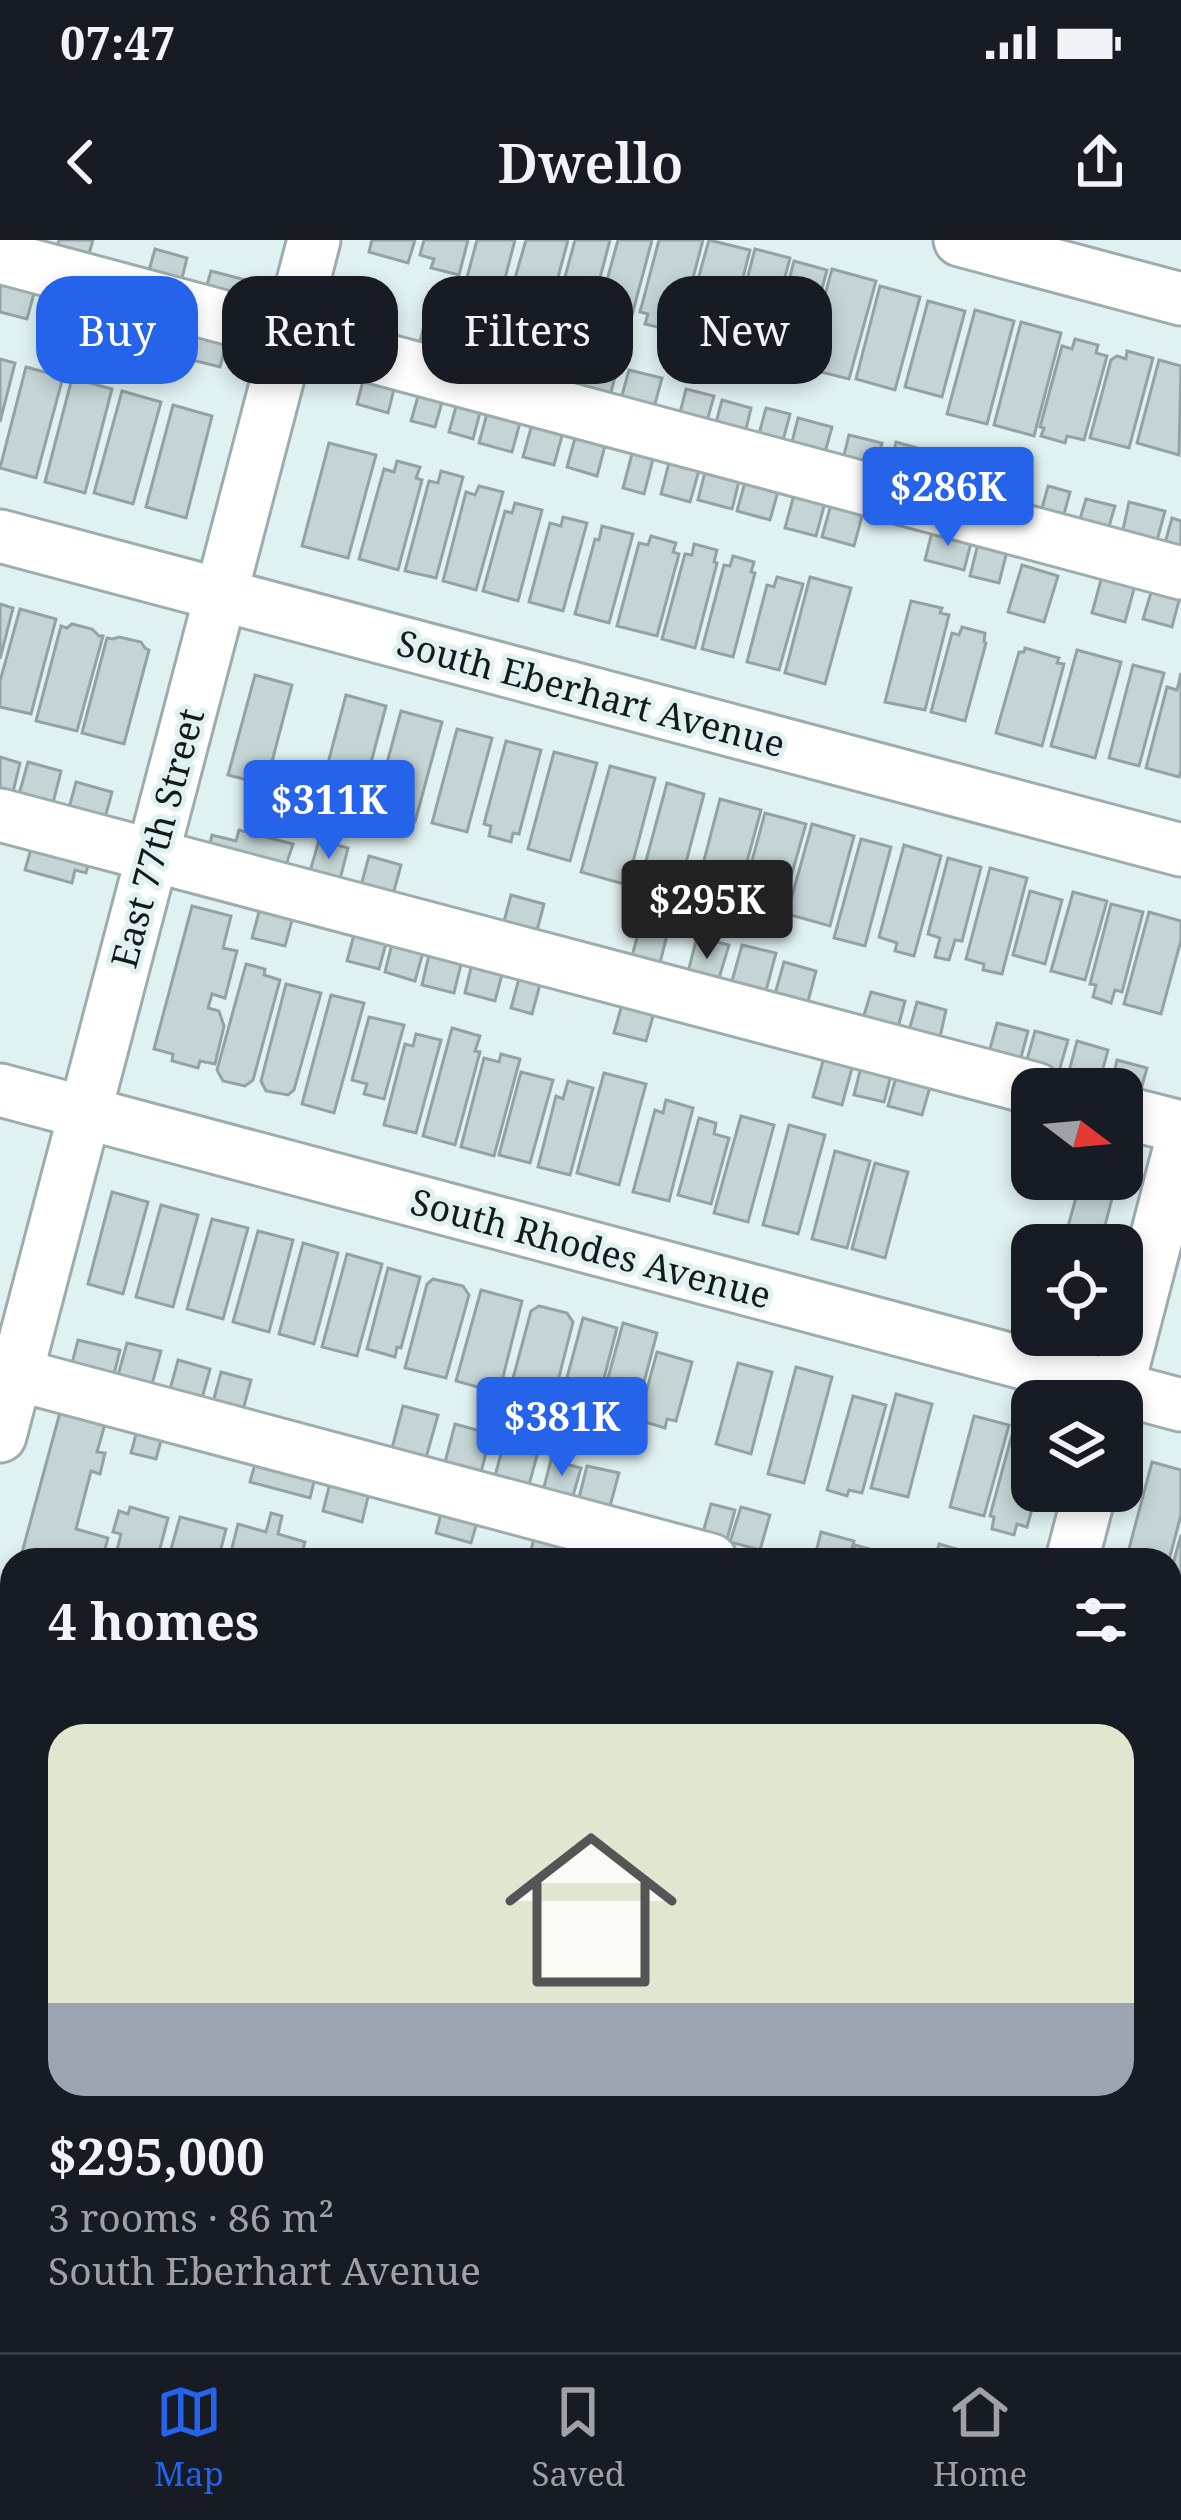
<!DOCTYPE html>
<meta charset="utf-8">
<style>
:root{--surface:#171b24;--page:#20242c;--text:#f1f3f6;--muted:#9ea1a6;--line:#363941;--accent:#2563eb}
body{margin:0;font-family:"Noto Serif",serif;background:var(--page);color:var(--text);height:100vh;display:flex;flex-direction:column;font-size:45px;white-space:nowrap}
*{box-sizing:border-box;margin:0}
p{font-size:39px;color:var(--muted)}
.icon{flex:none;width:66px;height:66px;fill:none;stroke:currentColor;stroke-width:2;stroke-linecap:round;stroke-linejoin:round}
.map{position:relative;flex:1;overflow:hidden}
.drawer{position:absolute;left:0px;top:1308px;width:1182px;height:804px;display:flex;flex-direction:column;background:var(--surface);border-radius:36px 36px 0 0;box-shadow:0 6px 18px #0003}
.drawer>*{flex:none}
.guide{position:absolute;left:36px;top:36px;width:1110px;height:108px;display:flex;gap:24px}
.needle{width:78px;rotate:106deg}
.controls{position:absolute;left:1011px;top:828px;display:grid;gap:24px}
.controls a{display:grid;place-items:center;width:132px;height:132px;border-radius:24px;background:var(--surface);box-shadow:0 6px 18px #0003;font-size:60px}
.price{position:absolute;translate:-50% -102px;padding:0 27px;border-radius:12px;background:var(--accent);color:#fff;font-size:39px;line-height:78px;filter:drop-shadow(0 3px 6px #0008)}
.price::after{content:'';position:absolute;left:50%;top:72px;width:36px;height:27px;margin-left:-18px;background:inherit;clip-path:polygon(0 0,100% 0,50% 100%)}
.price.current{background:#222;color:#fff}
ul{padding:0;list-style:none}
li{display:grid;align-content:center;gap:24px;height:636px;padding:0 48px}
li span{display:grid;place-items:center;height:372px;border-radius:36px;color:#555}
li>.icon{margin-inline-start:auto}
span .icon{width:216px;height:216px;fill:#fffc;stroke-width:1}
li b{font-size:51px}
h2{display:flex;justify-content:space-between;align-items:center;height:144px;padding:0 48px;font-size:51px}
.pill{padding:0 42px;border-radius:36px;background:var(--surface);box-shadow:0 6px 18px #0003;font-size:42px;line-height:108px}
.pill.current{background:var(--accent);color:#fff}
.status{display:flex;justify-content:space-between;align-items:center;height:84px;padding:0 60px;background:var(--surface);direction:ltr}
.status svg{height:33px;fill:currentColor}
header{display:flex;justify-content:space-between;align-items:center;height:156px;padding:0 48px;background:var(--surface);font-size:54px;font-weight:600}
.tabs{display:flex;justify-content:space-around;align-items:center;height:168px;border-top:3px solid var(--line);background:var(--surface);font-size:33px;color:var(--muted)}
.tabs a{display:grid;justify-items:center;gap:6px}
.tabs .current{color:var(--accent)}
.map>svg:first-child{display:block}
</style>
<div class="status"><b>07:47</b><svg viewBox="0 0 49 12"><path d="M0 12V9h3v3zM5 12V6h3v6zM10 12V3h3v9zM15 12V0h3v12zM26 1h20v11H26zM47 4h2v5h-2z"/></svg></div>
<header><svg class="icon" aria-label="back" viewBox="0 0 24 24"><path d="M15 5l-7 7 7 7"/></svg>Dwello<svg class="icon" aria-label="share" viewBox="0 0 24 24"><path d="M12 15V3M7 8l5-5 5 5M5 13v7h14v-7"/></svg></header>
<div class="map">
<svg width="1181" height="2112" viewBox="0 0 1181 2112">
<rect width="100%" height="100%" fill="#e0f1f1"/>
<g fill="#c5d5d6" stroke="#93a2a3" stroke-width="3">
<polygon points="59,0 93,0 86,24 55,15"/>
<polygon points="372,0 415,0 408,23 369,12"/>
<polygon points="424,0 468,0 459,35 431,28 434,19 420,15"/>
<polygon points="477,0 515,0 501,54 465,45"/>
<polygon points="526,0 568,0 553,56 547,55 544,63 522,57 524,49 513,45"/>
<polygon points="575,0 610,0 595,57 592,56 589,65 566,59 569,50 562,48"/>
<polygon points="618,0 652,0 631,79 607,72 609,64 601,62"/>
<polygon points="659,0 703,0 681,83 675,81 673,91 645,84 648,74 640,72"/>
<polygon points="709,0 750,10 723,115 680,104"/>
<polygon points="155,9 187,18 179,50 146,41"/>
<polygon points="755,9 790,18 764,116 738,109 741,99 732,97"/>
<polygon points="794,21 827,30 802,122 777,116 779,110 771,108"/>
<polygon points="832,29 876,41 849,139 805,128"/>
<polygon points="211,31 246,40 238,72 202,62"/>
<polygon points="3,37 36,46 27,79 0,72 0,49"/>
<polygon points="880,46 920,57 895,150 856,139"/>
<polygon points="55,53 85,61 76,92 46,84"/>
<polygon points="928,61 965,71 942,157 905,147"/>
<polygon points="354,66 389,76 381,105 346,95"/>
<polygon points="102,67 131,75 122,113 92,105"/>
<polygon points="975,70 1014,81 987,184 947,174"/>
<polygon points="145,75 184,86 175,120 135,109"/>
<polygon points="426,77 446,83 436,120 417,115"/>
<polygon points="1021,82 1061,93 1034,196 994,185"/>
<polygon points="463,84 492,91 482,131 452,123"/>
<polygon points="195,90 228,99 220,127 188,119"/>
<polygon points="1075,99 1098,105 1096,113 1107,116 1084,200 1067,196 1065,203 1041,196 1044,188 1040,187 1062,106 1072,109"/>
<polygon points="512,101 540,108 531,144 502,136"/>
<polygon points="547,108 581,117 571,154 537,145"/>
<polygon points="1127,111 1153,118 1129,208 1090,198 1111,120 1117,116 1126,119"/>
<polygon points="586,117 618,125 608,164 576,155"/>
<polygon points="0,119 15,123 0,182"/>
<polygon points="1159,120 1181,126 1179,215 1137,203"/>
<polygon points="26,127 63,137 36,238 0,228"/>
<polygon points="629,130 662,138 652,175 619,166"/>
<polygon points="365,133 396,141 388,173 357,164"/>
<polygon points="72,138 112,149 85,253 45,242"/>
<polygon points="420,149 444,155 435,187 411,181"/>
<polygon points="686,149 714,156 704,192 677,185"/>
<polygon points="122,151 161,162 133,264 94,253"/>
<polygon points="458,159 482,165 473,199 449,192"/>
<polygon points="722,160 751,168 743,202 713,194"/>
<polygon points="173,165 212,176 186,278 146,267"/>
<polygon points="489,166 522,175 512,212 479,203"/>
<polygon points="766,168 790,174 780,212 756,205"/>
<polygon points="534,177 565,185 554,225 523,217"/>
<polygon points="798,178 832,187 822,223 789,214"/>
<polygon points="577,191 607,198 597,236 567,227"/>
<polygon points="849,195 882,203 873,236 841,227"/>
<polygon points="896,202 928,211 919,247 887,238"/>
<polygon points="329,203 376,215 348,318 302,306"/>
<polygon points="633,210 654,215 644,254 623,248"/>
<polygon points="952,217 974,222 964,262 942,255"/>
<polygon points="670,219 700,227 690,262 661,254"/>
<polygon points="397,221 420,227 416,238 422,240 398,330 359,319 384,229 394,232"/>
<polygon points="707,224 741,233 732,269 698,260"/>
<polygon points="987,229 1022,237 1013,273 978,264"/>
<polygon points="441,231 463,237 436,338 405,331 429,241 438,243"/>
<polygon points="747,235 780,244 770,280 737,271"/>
<polygon points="479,246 503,252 476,350 443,341 466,252 475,255"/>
<polygon points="1048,246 1070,252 1060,289 1038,283"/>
<polygon points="795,251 826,259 816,296 785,288"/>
<polygon points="1086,259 1115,266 1105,300 1076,292"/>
<polygon points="832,261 864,269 854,306 822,297"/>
<polygon points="1129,262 1165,271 1155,308 1121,299"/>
<polygon points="515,263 542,270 518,361 483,351 505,271 512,273"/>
<polygon points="563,277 587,283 563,371 529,362 550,283 561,286"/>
<polygon points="1172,278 1181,281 1181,319 1162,314"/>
<polygon points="602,286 633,294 609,383 575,374 595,299 599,300"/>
<polygon points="933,288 972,299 964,330 925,320"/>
<polygon points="651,296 676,303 673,312 679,314 657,396 617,386 639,303 648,305"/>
<polygon points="979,300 1008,307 999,343 970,336"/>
<polygon points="694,304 717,310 714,322 717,323 695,408 662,399 685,314 692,315"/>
<polygon points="733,316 754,322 751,332 755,333 733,417 702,409 724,325 730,326"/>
<polygon points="1022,325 1058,336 1044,382 1008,372"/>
<polygon points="1102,336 1135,345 1125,382 1092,373"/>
<polygon points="777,337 803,344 779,430 747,422 767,345 774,347"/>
<polygon points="810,337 851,348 825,444 785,433"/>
<polygon points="1153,346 1181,353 1172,387 1143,379"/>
<polygon points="911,361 942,368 940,373 949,375 925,470 885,462"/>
<polygon points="0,364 13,368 0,419"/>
<polygon points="20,369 56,379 31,474 0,467 0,441"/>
<polygon points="72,384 92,389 99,396 103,396 77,491 36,481 61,386 67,388"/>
<polygon points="962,387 985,393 984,402 986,403 965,481 931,472 952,393 959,395"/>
<polygon points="119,397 141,402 145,408 149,410 124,504 82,493 107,398 113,399"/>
<polygon points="1025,408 1059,418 1057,423 1064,424 1042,506 996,493 1019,412 1024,412"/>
<polygon points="1077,410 1121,422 1095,518 1051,506"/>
<polygon points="1133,425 1164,433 1139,526 1109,518"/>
<polygon points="1181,433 1181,530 1179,537 1146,528 1167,447 1177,450"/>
<polygon points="255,435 292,445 262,560 247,556 251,541 228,535"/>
<polygon points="346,455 386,466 359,568 319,557"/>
<polygon points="401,471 442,482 415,582 374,571"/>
<polygon points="457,489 492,498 467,592 432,583"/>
<polygon points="506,501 541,510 519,594 513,593 511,602 489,596 491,586 484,584"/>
<polygon points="554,512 597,523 570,621 528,609"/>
<polygon points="0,517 20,523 12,556 0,553"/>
<polygon points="28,522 61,531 52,567 18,558"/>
<polygon points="610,526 655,538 627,645 581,632"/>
<polygon points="76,542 112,552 102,589 66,579"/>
<polygon points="667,543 704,554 678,653 640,643"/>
<polygon points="720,559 761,570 742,640 738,639 735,649 702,640 706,628 702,628"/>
<polygon points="765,573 806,584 781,672 741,661"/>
<polygon points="812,584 854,596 830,686 787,674"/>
<polygon points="239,590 293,604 284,631 207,614 212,595 236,601"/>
<polygon points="35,595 92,610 86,633 75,630 72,643 25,630"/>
<polygon points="861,599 891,607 865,706 834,698"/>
<polygon points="319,600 348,608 339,643 309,635"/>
<polygon points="904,605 941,616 914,716 895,711 897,703 879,697"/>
<polygon points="369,616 401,625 391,662 359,653"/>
<polygon points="948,618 981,627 962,701 955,700 949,720 935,717 940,698 928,694"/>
<polygon points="990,628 1027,638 1002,734 983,730 984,724 966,719"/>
<polygon points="1030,651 1062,660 1045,724 1013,715"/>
<polygon points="1073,652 1107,661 1085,740 1051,731"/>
<polygon points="511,655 544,664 535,698 502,689"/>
<polygon points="262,661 295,669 285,706 252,698"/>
<polygon points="1111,664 1143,672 1122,752 1115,750 1111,763 1093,757 1096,745 1090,744"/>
<polygon points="192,666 231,676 223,708 237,711 225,758 212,754 208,768 219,771 224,786 215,824 200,821 198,828 172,821 173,814 154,809"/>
<polygon points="1149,672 1181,681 1181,700 1161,774 1124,764"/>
<polygon points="356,687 388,696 379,729 347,721"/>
<polygon points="640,687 667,695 658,731 630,723"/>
<polygon points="394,696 425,705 415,741 385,732"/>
<polygon points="697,697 729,705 716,748 686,740"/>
<polygon points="742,705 776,713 763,762 729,752"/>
<polygon points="430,711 462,720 454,753 422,745"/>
<polygon points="473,719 504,727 495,761 465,753"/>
<polygon points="784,722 816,731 806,769 773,761"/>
<polygon points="246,724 265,729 264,735 280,740 253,840 245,846 223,841 217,830"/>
<polygon points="521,731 542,737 532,774 511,768"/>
<polygon points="286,744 321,753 294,850 288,855 266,851 261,841"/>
<polygon points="871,752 905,761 896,795 861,785"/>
<polygon points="331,755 364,763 334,873 302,864"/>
<polygon points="623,761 655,769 646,801 614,793"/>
<polygon points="917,762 946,770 938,806 907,798"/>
<polygon points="369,777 404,785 384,859 364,854 367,844 352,840"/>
<polygon points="997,783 1028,791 1019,825 988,816"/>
<polygon points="452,788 480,796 475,811 480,812 455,905 423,896"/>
<polygon points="1035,791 1068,800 1058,835 1025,827"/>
<polygon points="416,794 441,800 416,893 384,885 405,804 413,806"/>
<polygon points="1077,801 1108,810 1098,847 1067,839"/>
<polygon points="826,810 855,817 842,865 813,857"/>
<polygon points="501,814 520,819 494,916 461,907 484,818 499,822"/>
<polygon points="863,819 893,827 884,862 854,855"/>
<polygon points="1117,820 1147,828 1138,860 1122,849 1110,849"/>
<polygon points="898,830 932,840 922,875 888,866"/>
<polygon points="521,832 553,840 530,923 499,915"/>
<polygon points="604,833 646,844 619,945 577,933"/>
<polygon points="568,841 593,848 570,935 538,927 556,856 563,859"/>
<polygon points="666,860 693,868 669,961 633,952 655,870 663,873"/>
<polygon points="741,876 774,885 748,982 714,973"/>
<polygon points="699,878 716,883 714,894 729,898 711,964 678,955"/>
<polygon points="789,885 825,895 798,994 763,985"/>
<polygon points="835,911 870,921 847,1008 812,999"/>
<polygon points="875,923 908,932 885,1018 852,1009"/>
<polygon points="1081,939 1117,939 1100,1005 1058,1005 1063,1005"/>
<polygon points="112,952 148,962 123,1054 88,1044"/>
<polygon points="161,965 198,975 173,1067 136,1057"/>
<polygon points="212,979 248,988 223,1079 187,1069"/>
<polygon points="258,991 293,1000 269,1092 233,1082"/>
<polygon points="303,1003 338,1013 314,1104 279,1094"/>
<polygon points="1024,1003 1032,1006 1032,1044 1014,1039"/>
<polygon points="347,1014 382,1024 357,1116 322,1107"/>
<polygon points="388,1028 420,1037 401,1108 397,1107 395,1117 367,1109"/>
<polygon points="433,1039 463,1046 469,1055 446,1138 405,1128 427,1044"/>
<polygon points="481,1050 522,1061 499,1153 456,1141"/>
<polygon points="539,1066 567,1073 573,1082 551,1168 508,1157 531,1071"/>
<polygon points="583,1078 617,1088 603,1142 597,1147 589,1179 558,1171"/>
<polygon points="623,1083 657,1093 634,1180 599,1171"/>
<polygon points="78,1100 120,1110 112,1142 70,1131"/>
<polygon points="127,1103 161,1111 151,1148 117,1139"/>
<polygon points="657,1112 692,1122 676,1181 667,1179 665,1188 642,1181 645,1172 641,1171"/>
<polygon points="178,1120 210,1129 201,1162 169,1153"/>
<polygon points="738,1123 772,1132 751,1214 716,1204"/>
<polygon points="796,1127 832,1137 804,1243 768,1234"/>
<polygon points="221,1132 251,1140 242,1174 212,1166"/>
<polygon points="896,1154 932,1164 908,1257 871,1248"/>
<polygon points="853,1156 886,1165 862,1253 849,1250 847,1256 827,1250"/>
<polygon points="62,1165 107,1177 97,1212 105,1213 100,1234 91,1231 76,1289 108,1298 102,1320 20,1320"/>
<polygon points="403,1166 438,1175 424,1225 390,1216"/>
<polygon points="974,1176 1009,1185 984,1276 950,1267"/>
<polygon points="140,1179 165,1186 156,1219 131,1213"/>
<polygon points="455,1184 491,1194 480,1236 444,1226"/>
<polygon points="1014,1187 1032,1192 1032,1251 1037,1251 1027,1287 1017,1284 1014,1295 992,1289 994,1277 990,1276"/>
<polygon points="505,1199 539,1208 529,1245 495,1236"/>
<polygon points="258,1213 317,1229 310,1258 250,1242"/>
<polygon points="551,1220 581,1228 572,1259 543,1251"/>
<polygon points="1152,1222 1181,1230 1181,1275 1169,1320 1126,1320"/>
<polygon points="587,1226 619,1233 609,1270 578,1262"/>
<polygon points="333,1231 372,1240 362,1282 323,1271"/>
<polygon points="444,1262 480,1272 471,1303 436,1293"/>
<polygon points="711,1264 735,1270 726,1303 702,1296"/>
<polygon points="130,1267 168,1278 157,1320 108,1320 111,1313 117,1310 121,1294 113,1292 119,1271 128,1274"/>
<polygon points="741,1267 770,1275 760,1310 730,1302"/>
<polygon points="271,1273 282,1276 278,1294 305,1302 300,1320 229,1320 238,1284 266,1292"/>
<polygon points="180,1277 226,1289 218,1320 168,1320"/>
<polygon points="536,1288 559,1294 552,1320 529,1320"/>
<polygon points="821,1292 854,1301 849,1320 814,1320"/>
<polygon points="1181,1295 1181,1337 1170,1335"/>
<polygon points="578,1296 603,1303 599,1320 572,1320"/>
<polygon points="939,1304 974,1314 972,1320 935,1320"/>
<polygon points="855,1305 873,1310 870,1320 851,1320"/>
<polygon points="1170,1384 1181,1387 1181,1422 1170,1419"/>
<polygon points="1170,1456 1181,1459 1179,1497 1170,1495"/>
<polygon points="11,1472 12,1524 8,1523 0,1551 10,1554 1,1588 0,1588 0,1480 9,1483"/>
<polygon points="1173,1548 1181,1550 1181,1652 1170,1649 1170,1559"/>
<polygon points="1,1609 12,1612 12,1624 3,1660 0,1659"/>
<polygon points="6,1698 12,1700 12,1736 0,1733"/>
<polygon points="0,1782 12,1786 12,1801 0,1845"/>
<polygon points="1170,1904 1181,1907 1170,1951"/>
<polygon points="1179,1941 1181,1942 1181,1975 1171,1972"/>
<polygon points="1170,2013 1181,2016 1181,2057 1170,2054"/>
<polygon points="0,2020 12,2023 12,2100 9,2112 0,2112"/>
<polygon points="14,2100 62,2100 59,2112 11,2112"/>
<polygon points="74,2100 111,2100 108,2112 71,2112"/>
<polygon points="116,2100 159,2100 156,2112 112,2112"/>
<polygon points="165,2100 210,2100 207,2112 162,2112"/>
<polygon points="217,2100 260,2100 257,2112 214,2112"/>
<polygon points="268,2100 303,2100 311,2102 308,2112 265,2112"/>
<polygon points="924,2100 956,2100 962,2112 921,2112"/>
<polygon points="1011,2100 1048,2100 1045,2112 1008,2112"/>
<polygon points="1052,2100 1087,2100 1083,2112 1049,2112"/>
<polygon points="1115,2104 1133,2109 1132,2112 1096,2112 1098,2107 1112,2111"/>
</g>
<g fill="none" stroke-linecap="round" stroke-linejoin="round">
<defs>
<g id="minor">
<polyline points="960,0 1181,59"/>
<polyline points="0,17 1181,333"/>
<polyline points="0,296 1181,610"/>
<polyline points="0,575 1036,849"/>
<polyline points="0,850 1181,1165"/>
<polyline points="1122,872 1181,887"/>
<polyline points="0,1130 711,1320"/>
<polyline points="1114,1161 1181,903"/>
<polyline points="0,1196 314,0"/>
<polyline points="1072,1320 1090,1251"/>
<polyline points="0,1404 12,1407"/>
<polyline points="1170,1442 1181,1445"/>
<polyline points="0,1680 12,1683"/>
<polyline points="1170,1716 1181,1719"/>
<polyline points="0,1951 12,1954"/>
<polyline points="1170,1993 1181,1996"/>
<polyline points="562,2100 607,2112"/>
<polyline points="865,2112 869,2100"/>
</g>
</defs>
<use href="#minor" stroke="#9dadad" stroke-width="57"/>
<use href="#minor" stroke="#fff" stroke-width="51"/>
</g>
<g text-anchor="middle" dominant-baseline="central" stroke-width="10" stroke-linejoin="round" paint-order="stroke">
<g font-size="36" fill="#14191a" stroke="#e0f1f1">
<text transform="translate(591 453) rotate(15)">South Eberhart Avenue</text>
<text transform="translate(157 598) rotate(-75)">East 77th Street</text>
<text transform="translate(591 1008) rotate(15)">South Rhodes Avenue</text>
</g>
</g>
</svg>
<div class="controls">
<a><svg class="needle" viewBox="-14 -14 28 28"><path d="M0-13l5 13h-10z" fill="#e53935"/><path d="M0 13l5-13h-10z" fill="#9ea1a6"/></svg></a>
<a><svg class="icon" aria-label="locate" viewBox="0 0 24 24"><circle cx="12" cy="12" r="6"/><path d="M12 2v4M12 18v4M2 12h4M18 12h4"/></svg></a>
<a><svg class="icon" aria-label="layers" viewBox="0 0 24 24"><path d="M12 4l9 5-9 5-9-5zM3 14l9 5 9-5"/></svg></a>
</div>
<b class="price" style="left:948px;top:309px">$286K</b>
<b class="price" style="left:329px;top:622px">$311K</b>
<b class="price current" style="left:707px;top:722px">$295K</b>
<b class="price" style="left:562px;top:1239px">$381K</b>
<div class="guide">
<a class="pill current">Buy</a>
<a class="pill">Rent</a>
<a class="pill">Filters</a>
<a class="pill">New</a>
</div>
<section class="drawer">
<h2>4 homes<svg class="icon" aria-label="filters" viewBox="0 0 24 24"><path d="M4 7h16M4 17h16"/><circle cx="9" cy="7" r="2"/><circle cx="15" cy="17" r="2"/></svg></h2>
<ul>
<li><span style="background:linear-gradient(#dfe7d0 75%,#9aa5b1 0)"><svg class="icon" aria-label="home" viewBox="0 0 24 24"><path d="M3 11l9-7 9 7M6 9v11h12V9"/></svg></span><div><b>$295,000</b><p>3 rooms · 86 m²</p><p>South Eberhart Avenue</p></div></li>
</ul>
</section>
</div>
<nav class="tabs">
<a class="current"><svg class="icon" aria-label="map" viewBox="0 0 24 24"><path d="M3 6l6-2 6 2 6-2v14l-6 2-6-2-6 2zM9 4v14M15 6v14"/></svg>Map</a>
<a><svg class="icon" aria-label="saved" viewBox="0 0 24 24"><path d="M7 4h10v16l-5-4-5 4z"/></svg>Saved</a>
<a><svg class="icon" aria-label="home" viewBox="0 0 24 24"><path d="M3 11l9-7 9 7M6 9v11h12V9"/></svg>Home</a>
</nav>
